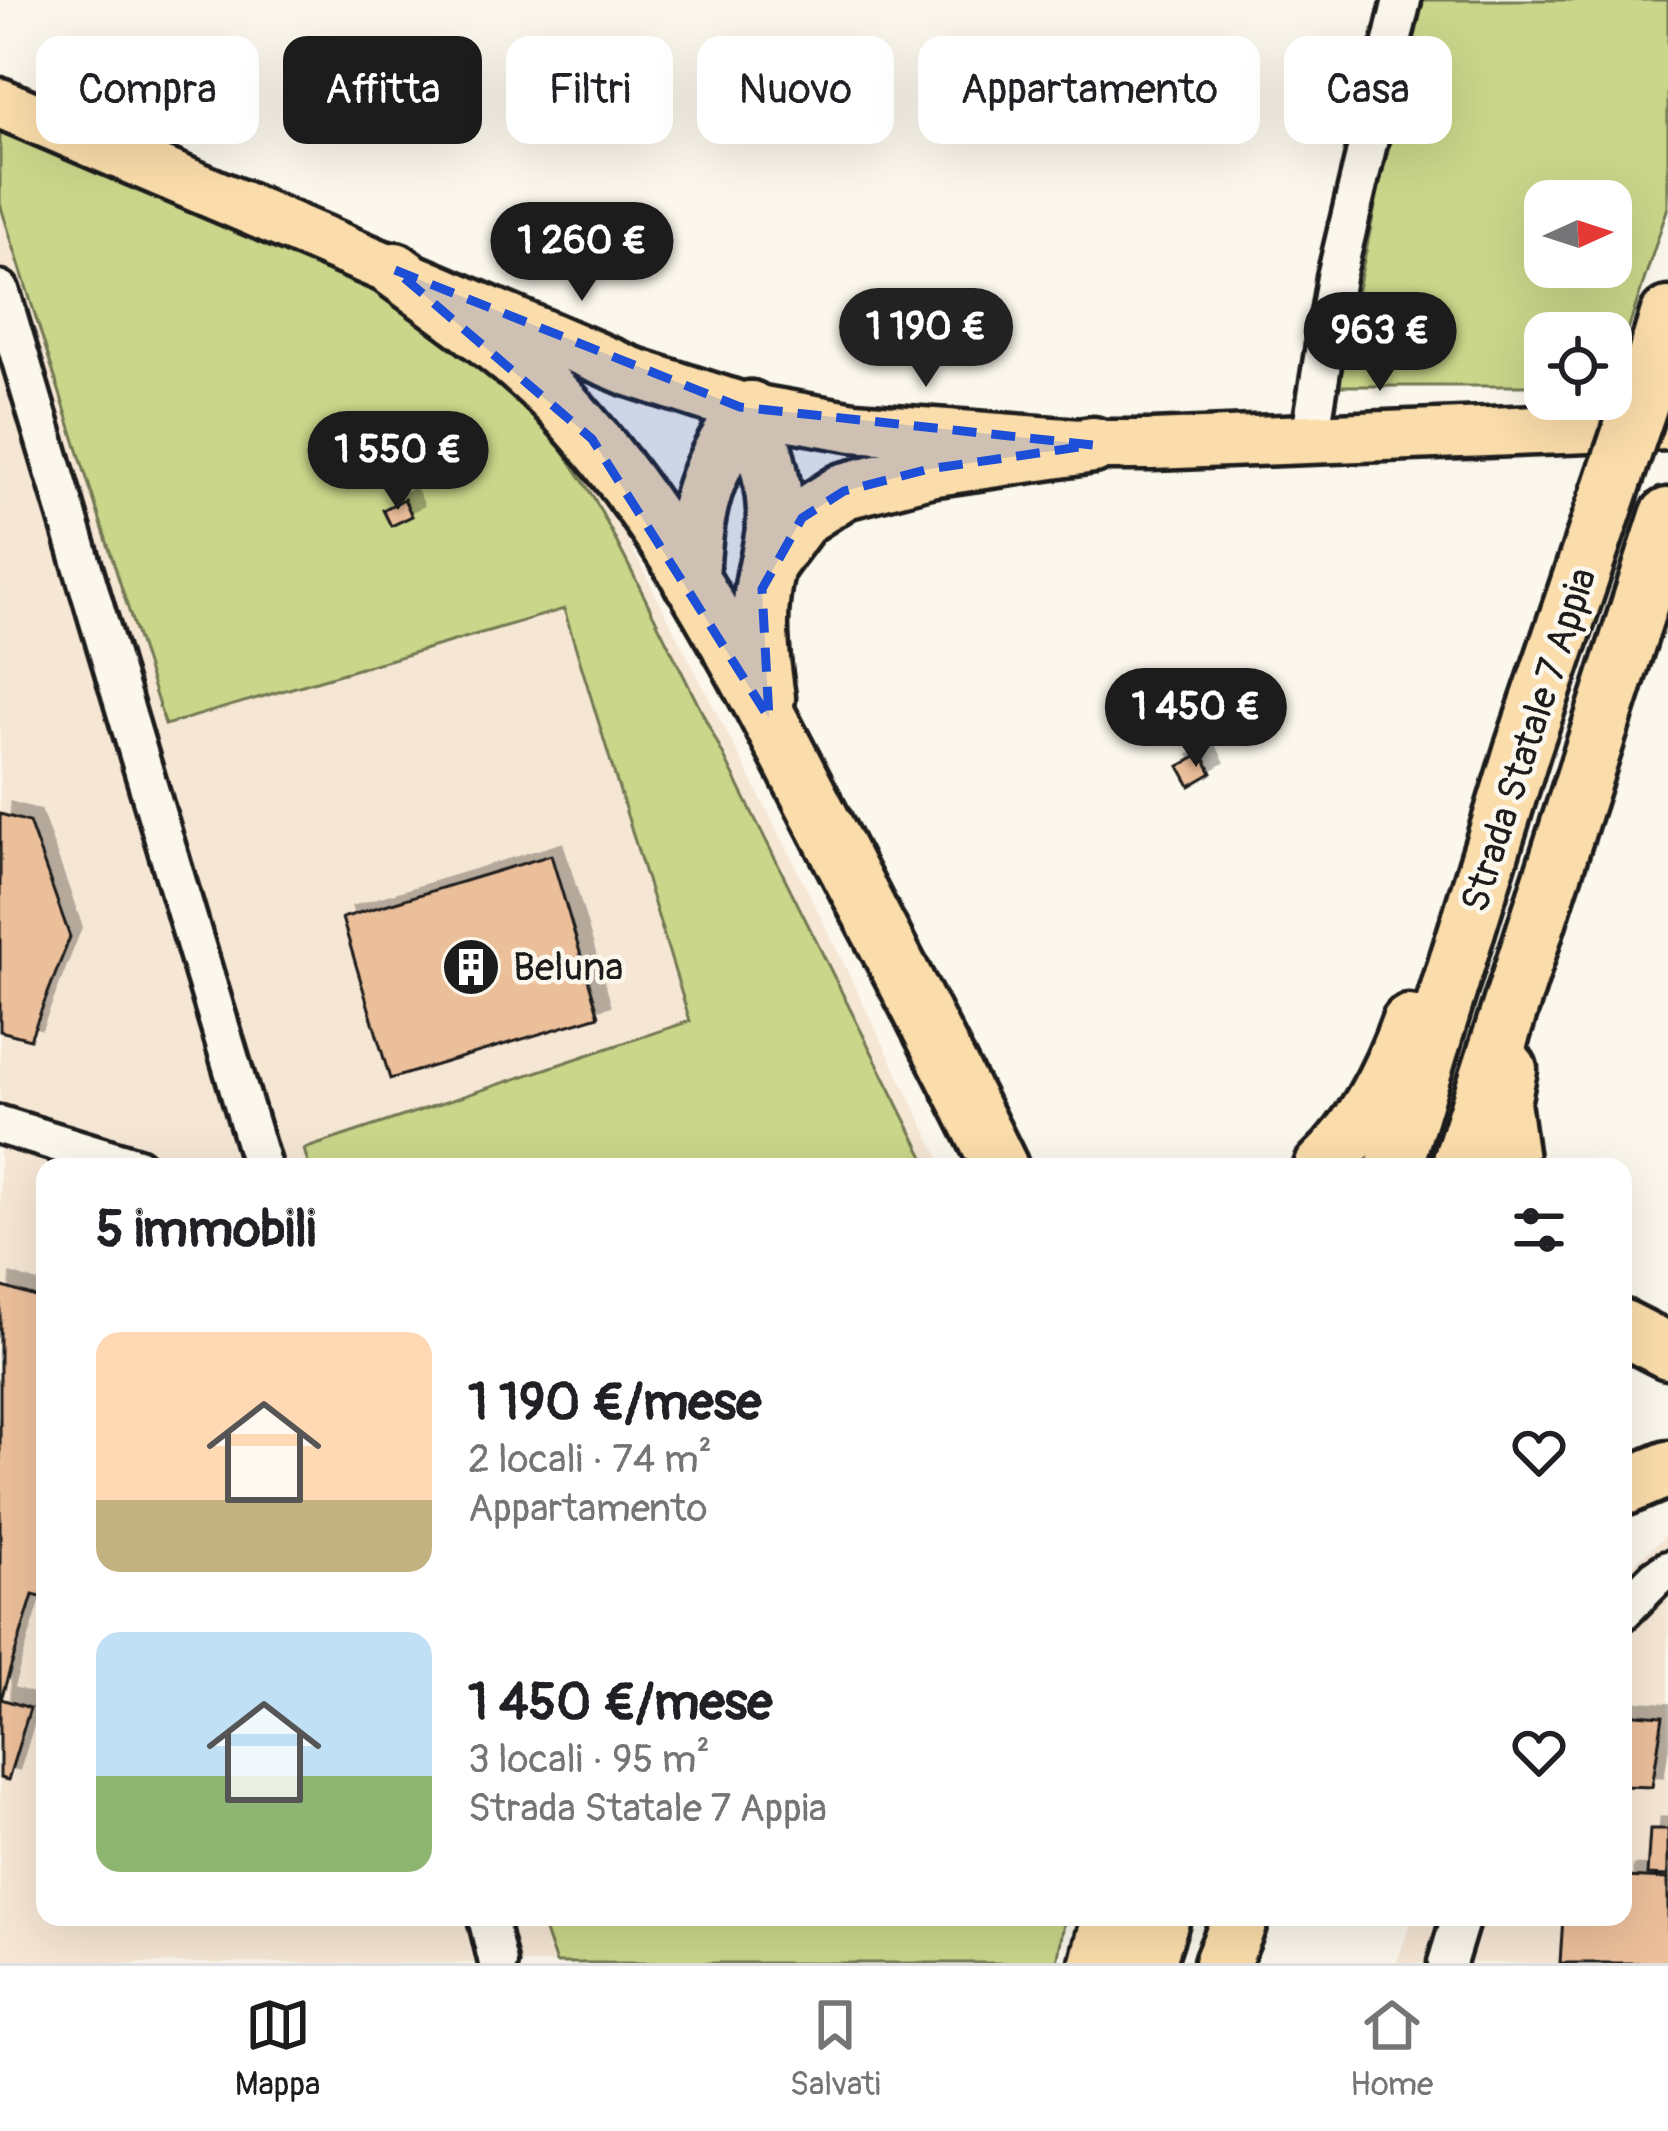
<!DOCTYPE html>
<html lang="it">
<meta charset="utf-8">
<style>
:root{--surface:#fff;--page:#f2f2f2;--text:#202124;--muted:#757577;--line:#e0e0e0;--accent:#1c1c1c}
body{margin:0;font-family:Pangolin,sans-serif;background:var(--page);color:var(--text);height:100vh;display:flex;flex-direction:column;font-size:45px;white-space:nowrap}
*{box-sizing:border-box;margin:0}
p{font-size:39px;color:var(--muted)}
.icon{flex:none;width:66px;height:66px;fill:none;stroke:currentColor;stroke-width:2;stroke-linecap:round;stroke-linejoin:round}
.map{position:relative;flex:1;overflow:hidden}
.panel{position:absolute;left:36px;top:1158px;width:1596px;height:768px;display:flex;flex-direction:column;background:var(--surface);border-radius:24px;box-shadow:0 12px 48px #0002}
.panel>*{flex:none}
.banner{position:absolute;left:36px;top:36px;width:1596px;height:108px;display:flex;gap:24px}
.needle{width:78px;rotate:87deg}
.controls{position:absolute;left:1524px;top:180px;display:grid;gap:24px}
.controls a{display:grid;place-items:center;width:108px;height:108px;border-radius:24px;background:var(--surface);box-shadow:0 12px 48px #0002;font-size:60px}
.price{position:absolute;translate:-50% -102px;padding:0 27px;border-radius:42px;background:var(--accent);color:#fff;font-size:39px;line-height:78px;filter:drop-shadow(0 3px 6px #0008)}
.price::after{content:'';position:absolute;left:50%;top:72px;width:36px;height:27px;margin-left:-18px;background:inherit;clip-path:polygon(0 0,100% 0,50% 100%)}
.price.selected{background:#222;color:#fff}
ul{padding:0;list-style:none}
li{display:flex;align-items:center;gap:36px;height:300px;padding:0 60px}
li span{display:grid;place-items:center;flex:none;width:336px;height:240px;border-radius:24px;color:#555}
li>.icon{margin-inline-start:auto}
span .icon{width:144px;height:144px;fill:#fffc;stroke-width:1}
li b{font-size:51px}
h2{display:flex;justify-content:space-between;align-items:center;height:144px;padding:0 60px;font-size:51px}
.tag{padding:0 42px;border-radius:24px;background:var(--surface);box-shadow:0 12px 48px #0002;font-size:42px;line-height:108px}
.tag.selected{background:var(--accent);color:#fff}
.dock{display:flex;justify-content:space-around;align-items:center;height:168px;border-top:3px solid var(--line);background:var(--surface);font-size:33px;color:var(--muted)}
.dock a{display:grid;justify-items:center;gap:6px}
.dock .selected{color:var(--accent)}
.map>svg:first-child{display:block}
</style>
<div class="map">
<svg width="1668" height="1963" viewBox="0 0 1668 1963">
<defs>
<filter id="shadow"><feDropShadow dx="11" dy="-11" stdDeviation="0" flood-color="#0004"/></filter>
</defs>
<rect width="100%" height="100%" fill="#fbf7ec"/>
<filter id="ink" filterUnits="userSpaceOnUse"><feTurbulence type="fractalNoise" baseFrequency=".00833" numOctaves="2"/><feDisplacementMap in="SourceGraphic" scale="24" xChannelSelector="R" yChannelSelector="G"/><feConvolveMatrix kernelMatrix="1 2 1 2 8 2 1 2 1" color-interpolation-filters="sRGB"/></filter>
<g filter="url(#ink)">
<g fill="#f6e6d4">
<polygon points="0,137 548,432 605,496 784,843 944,1167 45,1167 45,1917 1001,1917 985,1963 0,1963"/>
<polygon points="1668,1534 1668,1963 1397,1963 1412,1917 1623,1917 1623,1573"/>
</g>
<g fill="#cad68a" stroke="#737953" stroke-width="3" fill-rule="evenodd">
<path d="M1418 0H1668V207L1611 382V333H1545V386H1338ZM1545 201H1611V267H1545Z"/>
<polygon points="0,131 337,264 449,330 538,413 594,498 632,572 929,1167 309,1167 304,1149 690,1021 564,609 165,725 0,204"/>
<polygon points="540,1917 1065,1917 1057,1963 556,1963"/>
</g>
<g fill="#ecbf9b" stroke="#1c1c1c" stroke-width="3" filter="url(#shadow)">
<polygon points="404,499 412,516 391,526 383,510"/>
<polygon points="1202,754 1212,773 1190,786 1179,766"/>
<polygon points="0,814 29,822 70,937 30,1039 0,1031"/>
<polygon points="551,855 599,1016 390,1079 342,918"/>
<polygon points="0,1286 45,1300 45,1598 33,1595 1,1699 30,1708 8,1780 0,1778"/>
<polygon points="1623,1713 1663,1716 1652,1787 1623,1786"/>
<polygon points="1650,1829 1668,1829 1668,1876 1647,1875"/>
<polygon points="1623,1877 1668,1879 1668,1963 1560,1963 1563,1917 1623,1917"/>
</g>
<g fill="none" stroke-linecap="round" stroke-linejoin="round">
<defs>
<g id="minor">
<polyline points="0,290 262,1167"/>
<polyline points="1310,439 1336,277 1402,0"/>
<polyline points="0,1125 137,1167"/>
<polyline points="1623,1611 1656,1578 1668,1570"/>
<polyline points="487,1917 498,1963"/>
<polyline points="1447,1963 1461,1917"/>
</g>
<polyline id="major" points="0,103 629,371 740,407 854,427 1093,445 1152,445 1668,425"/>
<g id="highway">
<path d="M395 270C453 313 516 355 565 408 676 529 750 682 825 826 883 939 944 1052 1000 1167"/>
<polyline points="1653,365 1668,315"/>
<path d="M750 409C762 442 773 474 775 510 776 539 765 566 762 594 757 629 762 663 767 698"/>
<polyline points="771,560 802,518 844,491 929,469 1093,445"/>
<path d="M691 581C694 508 704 467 750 409"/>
<polyline points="1509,1069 1502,1103 1511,1167"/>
<path d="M1322 1167C1362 1130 1391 1074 1409 1023"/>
<polyline points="1394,1167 1522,751 1617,471"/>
<polyline points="1459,1167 1668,516"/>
<polyline points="1623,1328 1668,1351"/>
<polyline points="1623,1488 1668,1469"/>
<polyline points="1098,1963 1110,1917"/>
<polyline points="1147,1963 1162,1917"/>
<polyline points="1222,1963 1241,1917"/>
</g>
</defs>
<use href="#minor" stroke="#1c1c1c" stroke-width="45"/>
<use href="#major" stroke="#1c1c1c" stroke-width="57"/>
<use href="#highway" stroke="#1c1c1c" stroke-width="63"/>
<use href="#minor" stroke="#fbf7ec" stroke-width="36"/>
<use href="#major" stroke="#fbddab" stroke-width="48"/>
<use href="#highway" stroke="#fbddab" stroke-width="54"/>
<defs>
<polyline id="highway-bridge" points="1617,471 1653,365"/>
</defs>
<use href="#highway-bridge" stroke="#1c1c1c" stroke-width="63" stroke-linecap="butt"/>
<use href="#highway-bridge" stroke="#fbddab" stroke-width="54"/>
</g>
</g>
<path fill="#1d4ed8" fill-opacity="0.2" stroke="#1d4ed8" stroke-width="9" stroke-dasharray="24 15" stroke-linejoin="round" d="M395 270 740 407 1093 445 929 469 844 491 802 518 762 589 769 718 592 439Z"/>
<defs>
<symbol id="building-disc" viewBox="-11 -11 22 22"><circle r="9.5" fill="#1c1c1c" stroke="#fbf7ec"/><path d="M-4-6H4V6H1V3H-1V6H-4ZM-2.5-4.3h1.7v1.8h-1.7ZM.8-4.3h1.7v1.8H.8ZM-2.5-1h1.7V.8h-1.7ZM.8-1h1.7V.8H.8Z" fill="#fff"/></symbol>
</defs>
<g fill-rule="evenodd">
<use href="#building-disc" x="438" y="934" width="66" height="66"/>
</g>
<g text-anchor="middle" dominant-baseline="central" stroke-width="9" stroke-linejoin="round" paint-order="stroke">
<g font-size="39" fill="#1c1c1c" stroke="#fbf7ec">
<text transform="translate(1529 740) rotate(-72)">Strada Statale 7 Appia</text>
</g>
<g font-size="39" fill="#1c1c1c" stroke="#fbf7ec" text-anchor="start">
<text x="513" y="967">Beluna</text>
</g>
</g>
</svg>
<div class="controls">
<a><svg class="needle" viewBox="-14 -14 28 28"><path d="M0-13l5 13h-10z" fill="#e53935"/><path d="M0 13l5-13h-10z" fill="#757577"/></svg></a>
<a><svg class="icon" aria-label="locate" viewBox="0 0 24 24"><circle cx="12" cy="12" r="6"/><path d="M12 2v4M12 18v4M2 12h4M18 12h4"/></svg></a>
</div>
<b class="price" style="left:582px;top:304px">1 260 €</b>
<b class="price selected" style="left:926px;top:390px">1 190 €</b>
<b class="price" style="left:1380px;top:394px">963 €</b>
<b class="price" style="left:398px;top:513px">1 550 €</b>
<b class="price" style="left:1196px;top:770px">1 450 €</b>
<div class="banner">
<a class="tag">Compra</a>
<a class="tag selected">Affitta</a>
<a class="tag">Filtri</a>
<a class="tag">Nuovo</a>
<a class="tag">Appartamento</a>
<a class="tag">Casa</a>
</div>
<section class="panel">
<h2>5 immobili<svg class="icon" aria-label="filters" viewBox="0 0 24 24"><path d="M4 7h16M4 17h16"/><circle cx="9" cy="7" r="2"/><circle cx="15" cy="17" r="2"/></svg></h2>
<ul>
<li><span style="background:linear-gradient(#ffd9b3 70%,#c2b280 0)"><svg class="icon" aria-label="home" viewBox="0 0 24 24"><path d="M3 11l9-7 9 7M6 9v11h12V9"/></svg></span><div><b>1 190 €/mese</b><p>2 locali · 74 m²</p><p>Appartamento</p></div><svg class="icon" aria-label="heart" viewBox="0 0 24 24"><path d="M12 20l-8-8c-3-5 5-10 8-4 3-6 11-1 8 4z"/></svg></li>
<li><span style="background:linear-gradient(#bfe0f5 60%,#8fb573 0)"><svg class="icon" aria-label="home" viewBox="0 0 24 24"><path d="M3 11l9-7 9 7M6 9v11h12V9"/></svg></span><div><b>1 450 €/mese</b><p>3 locali · 95 m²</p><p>Strada Statale 7 Appia</p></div><svg class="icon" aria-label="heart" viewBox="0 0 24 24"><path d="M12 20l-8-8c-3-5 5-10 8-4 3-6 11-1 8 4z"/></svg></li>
</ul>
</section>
</div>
<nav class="dock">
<a class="selected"><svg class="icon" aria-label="map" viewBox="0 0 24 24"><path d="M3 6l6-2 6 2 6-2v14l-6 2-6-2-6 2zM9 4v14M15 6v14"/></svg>Mappa</a>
<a><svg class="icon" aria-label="saved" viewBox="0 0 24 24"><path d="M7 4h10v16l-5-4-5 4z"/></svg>Salvati</a>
<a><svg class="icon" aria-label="home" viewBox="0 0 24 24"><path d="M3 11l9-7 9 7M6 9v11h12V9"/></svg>Home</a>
</nav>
